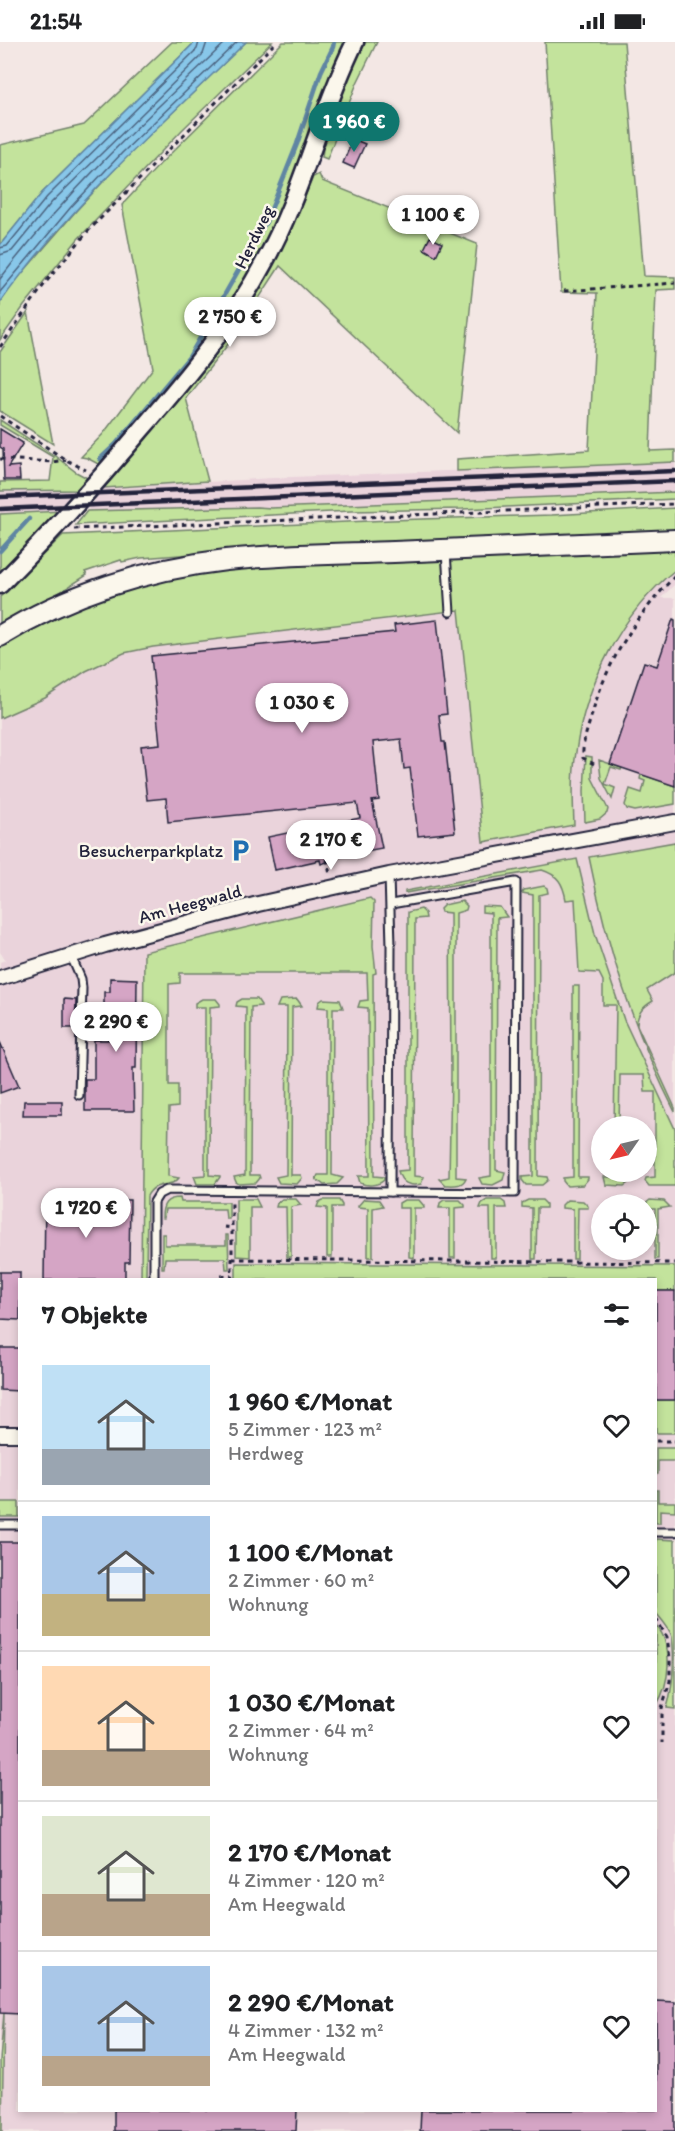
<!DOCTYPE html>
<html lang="de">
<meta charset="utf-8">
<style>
:root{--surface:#fff;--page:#f2f2f2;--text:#202124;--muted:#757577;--line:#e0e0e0;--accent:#0f766e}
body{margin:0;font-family:Itim,sans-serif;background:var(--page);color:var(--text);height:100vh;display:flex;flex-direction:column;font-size:22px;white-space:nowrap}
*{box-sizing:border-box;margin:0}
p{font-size:20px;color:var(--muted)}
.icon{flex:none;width:33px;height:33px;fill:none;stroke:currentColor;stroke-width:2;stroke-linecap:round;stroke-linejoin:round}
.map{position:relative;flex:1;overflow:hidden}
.drawer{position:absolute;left:18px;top:1236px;width:639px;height:834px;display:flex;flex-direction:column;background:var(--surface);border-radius:0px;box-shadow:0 3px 9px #0003}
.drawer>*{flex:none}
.needle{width:39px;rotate:236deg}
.fabs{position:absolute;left:591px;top:1074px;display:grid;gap:12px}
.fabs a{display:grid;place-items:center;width:66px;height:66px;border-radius:50%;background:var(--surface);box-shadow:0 3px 9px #0003;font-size:30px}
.price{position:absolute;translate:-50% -51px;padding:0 14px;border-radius:21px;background:#fff;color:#222;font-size:20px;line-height:39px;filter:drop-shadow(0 2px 3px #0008)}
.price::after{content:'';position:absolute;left:50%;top:36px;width:18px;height:14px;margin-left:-9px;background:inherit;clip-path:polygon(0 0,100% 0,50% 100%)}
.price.current{background:var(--accent);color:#fff}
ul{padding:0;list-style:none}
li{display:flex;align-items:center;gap:18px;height:150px;padding:0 24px}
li+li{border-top:2px solid var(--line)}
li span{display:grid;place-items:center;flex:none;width:168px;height:120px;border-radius:0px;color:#555}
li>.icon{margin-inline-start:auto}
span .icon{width:72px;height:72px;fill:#fffc;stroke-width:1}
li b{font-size:26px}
h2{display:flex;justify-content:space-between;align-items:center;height:72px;padding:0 24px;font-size:26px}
.status{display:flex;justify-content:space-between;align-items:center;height:42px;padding:0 30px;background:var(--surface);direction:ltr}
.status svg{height:16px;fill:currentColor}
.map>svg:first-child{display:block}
</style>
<div class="status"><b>21:54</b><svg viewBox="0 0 49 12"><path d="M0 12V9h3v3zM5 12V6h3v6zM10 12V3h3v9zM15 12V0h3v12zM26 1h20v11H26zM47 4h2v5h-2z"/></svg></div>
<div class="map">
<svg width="675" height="2089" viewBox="0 0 675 2089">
<rect width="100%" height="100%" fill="#f3e7e4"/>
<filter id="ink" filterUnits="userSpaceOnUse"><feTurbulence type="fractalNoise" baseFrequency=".0167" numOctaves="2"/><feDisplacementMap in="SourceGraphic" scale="12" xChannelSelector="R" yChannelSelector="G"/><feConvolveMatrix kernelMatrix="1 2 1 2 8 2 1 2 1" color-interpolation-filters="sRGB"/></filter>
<g filter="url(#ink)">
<g fill="#ead3db" fill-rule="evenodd">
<polygon points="675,420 675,450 271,466 257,465 87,469 104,446 291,435"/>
<polygon points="83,448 62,469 0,472 0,449"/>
<path d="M675 528V542L661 556H675V2089H0V920L5 918 0 910V676L45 656 86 629 124 611 153 605 459 568 668 534ZM602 1084H646V1130H602ZM602 1162H646V1208H602ZM20 1238H656V2068H20Z"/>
</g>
<g fill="#c3e39c" stroke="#72826c" stroke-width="1.5">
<polygon points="172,0 195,0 42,151 0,203 0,103 84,83"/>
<polygon points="246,0 272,0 182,88 78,197 24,264 0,298 0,261 12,243 76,169 126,115"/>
<polygon points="283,0 349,0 264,210 233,262 182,332 102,424 87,416 81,415 103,392 153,326 122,163 160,122"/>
<polygon points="366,0 377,0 357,41 327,117 322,115 323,107 351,29"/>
<polygon points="545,0 624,0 644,234 675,235 675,247 656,248 650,409 675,408 675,420 457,429 457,417 589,408 597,251 561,250"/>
<polygon points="319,132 322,139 477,202 457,391 280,224 233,296 186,356 208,439 104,446 190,344 245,271 290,191 313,135"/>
<polygon points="28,270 53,402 0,369 0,310"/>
<polygon points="0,378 55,414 76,430 91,438 83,448 0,449 0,440 50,439 53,415 0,383"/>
<polygon points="675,450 675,457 463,467 351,469 76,483 87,469 257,465 271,466"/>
<polygon points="675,466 675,490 231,509 141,516 122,520 121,518 85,530 87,533 45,560 0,584 0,555 63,493 391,478 552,473"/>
<polygon points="62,469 0,530 0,472"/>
<path d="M675 508V528C622 570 585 643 576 710 572 734 573 758 574 783L483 800 459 568 153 605 124 611 86 629 45 656 0 676V605L69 568 123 548 165 536 211 529 297 522Z"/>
<polygon points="586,714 592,715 592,736 608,767 607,771 600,777 585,780 584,749"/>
<polygon points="599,718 622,726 621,728 611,725 605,742 615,746 612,757 601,736"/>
<polygon points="641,732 675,744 675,762 635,769 627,767 625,763 630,747 642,751 645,739 640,737"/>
<path d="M675 800V930L647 948 653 959C643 965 637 971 637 983L675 1066V1070C633 987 607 906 589 815Z"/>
<path d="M577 817 595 892 624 978 675 1087V1144H649L645 1139 646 1136 655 1135V1050H645L644 1033H620L619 1084H614L616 963H603V939L599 931 579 930 575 857 566 858C563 841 558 833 542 828L405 851V849Z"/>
<polygon points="544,844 547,846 548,851 539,853 538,1134 547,1135 548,1138 542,1143 526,1143 522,1138 522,1135 533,1134 533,853 522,851 524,848"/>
<path d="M370 856 374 860 373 904 376 931 373 932 374 1134 384 1135V1138C378 1144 367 1144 360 1141L358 1134H369L368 966 358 965 360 959 368 958 367 931H180V941L169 942V1043H178V1065L169 1066 168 1134 179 1136C171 1147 156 1137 147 1154L146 1237H141L144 910Z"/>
<path d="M462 859 467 864 466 868 456 871V1135L466 1136C462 1145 453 1143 445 1143L439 1137 449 1135 451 1033 450 871 441 870 440 867 444 863Z"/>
<polygon points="482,864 500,865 507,875 497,876 496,1128 505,1130 503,1138 493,1143 482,1142 479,1136 491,1134 491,871 482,870"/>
<path d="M421 867 425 871 426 876 415 877 414 1134 424 1135 421 1142C409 1145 401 1141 398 1129L408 1128V870Z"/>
<polygon points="573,944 579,944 578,1135 588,1135 588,1137 583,1143 567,1144 563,1139 563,1136 573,1135"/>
<polygon points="202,957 216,957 220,962 220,964 210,965 209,1133 220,1134 220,1135 215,1142 197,1142 194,1134 205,1133 205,965 195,965 195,961"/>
<polygon points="242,957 257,957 261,963 261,964 251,965 250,1133 259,1133 260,1136 256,1141 239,1142 236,1140 234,1135 245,1133 246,965 236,964 237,960"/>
<polygon points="297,957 302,964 292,965 291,1133 301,1133 302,1136 297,1142 279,1141 276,1135 286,1133 287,965 277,965 280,958"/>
<polygon points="323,957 340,958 343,966 333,966 332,1133 343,1136 337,1142 324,1143 316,1137 318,1133 328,1133 328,966 318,965 319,960"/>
<polygon points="613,1130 619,1130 619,1135 628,1136 628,1141 624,1144 606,1143 604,1135 613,1135"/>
<path d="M180 1156 181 1160H229V1177H226L225 1167H165L164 1176H162C162 1162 166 1156 180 1156Z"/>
<polygon points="236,1157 256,1157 260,1165 250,1165 250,1215 236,1214"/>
<polygon points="282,1157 296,1157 301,1163 291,1165 291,1215 287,1215 286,1165 276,1165 277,1161"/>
<polygon points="364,1157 379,1158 383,1164 373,1166 373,1215 368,1215 368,1166 358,1165 358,1164"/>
<polygon points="323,1158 339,1158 342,1163 342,1165 332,1165 332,1215 327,1215 327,1166 317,1165 319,1160"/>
<polygon points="404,1158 419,1158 424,1164 424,1166 414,1166 414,1216 409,1215 409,1166 399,1166 399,1161"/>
<polygon points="444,1158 460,1158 465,1163 465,1165 455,1166 455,1216 450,1216 450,1166 439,1166 440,1161"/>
<polygon points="487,1158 501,1158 505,1161 506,1166 496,1166 496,1216 491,1216 490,1166 480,1166 482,1161"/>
<polygon points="528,1158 542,1158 546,1162 546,1166 537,1166 536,1217 532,1217 532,1166 522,1165 522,1161"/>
<polygon points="567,1158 583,1159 588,1164 588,1166 578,1166 577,1217 573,1217 573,1167 562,1166 562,1163"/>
<polygon points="650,1158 664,1159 670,1165 658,1167 658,1217 655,1217 655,1167 647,1167 645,1162"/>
<polygon points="162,1192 165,1192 165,1203 226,1203 226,1193 228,1193 229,1227 226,1227 225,1216 165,1216 164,1226 162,1226"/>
<polygon points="236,1221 675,1224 675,1249 656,1249 656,1238 236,1238"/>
<rect x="656" y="1358" width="19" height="33"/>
<polygon points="656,1406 675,1406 675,1419 658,1419 658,1432 656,1432"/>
<polygon points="656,1448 658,1448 658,1460 675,1460 675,1469 660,1468 660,1481 656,1481"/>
<rect x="0" y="1460" width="19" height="15"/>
<path d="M656 1497 675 1498V1667L667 1666C673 1645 675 1617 672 1595 669 1585 662 1578 656 1571Z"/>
<path d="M656 1583C674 1604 670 1642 656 1664Z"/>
<polygon points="4,1971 2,2089 0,2089 0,2018"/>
</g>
<path fill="#88c7e9" stroke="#5f85a3" stroke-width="1.5" d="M195 0H246C161 83 70 163 0 261V203L42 151Z"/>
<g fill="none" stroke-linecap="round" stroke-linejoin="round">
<g stroke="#4b6481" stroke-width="1.5">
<polyline points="0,206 7,204 47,155 197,7 199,0"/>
<polyline points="0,213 12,209 52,160 203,12 207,0"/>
<path d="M0 237C66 150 147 75 226 0"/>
<polyline points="0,250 71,165 122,111 237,0"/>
</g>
<g stroke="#5f85a3" stroke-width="4.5">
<polyline points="100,417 116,402 189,315 266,180 297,102 321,30 333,5 334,0"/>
<polyline points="0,509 29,477"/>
</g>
</g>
<g fill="#d5a5c5" stroke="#22223b" stroke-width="1.5">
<polygon points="353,97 365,102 354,126 343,121"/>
<polygon points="430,195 442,201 436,214 424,207"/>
<polygon points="0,387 23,401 8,425 19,424 20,438 4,438 3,407 0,405"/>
<polygon points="673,577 675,578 675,744 610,722 644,620 657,624"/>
<polygon points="437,578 447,672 439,673 442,700 445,700 455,790 418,794 410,726 404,727 401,697 373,700 379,758 372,759 382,806 334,815 335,817 321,822 320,818 275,828 268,795 360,776 357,761 168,780 166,756 147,758 141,704 160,702 151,614 395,590 394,583"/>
<polygon points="110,936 137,937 136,1026 133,1026 134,1069 85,1069 85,1037 94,1037 94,998 108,998 108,991 110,991 110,965 104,965 104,950 110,950"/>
<polygon points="64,957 76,958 75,986 64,986"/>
<polygon points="0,1000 19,1044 0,1051"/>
<polygon points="24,1059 62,1059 62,1073 23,1073"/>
<polygon points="45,1157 130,1158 129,1220 125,1220 125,1238 44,1238"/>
<polygon points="0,1230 20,1230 20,1278 0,1277"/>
<rect x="656" y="1249" width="19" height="109"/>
<polygon points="0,1306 20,1306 20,1349 0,1348"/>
<polygon points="0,1500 20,1500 20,1972 0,1971"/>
<polygon points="656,1959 675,1960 675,2089 420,2089 421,2068 656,2068"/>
<polygon points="114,2068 297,2068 296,2089 114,2089"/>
</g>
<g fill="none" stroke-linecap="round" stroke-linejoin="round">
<defs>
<g id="service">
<polyline points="446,510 450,570"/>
<polyline points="389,833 391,904 390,1150"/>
<polyline points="71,914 81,937 82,946 79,1053"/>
<polyline points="154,1238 154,1160 159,1152 167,1148 515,1151 516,840 391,862"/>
<polyline points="0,1483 20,1483"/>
<polyline points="656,1490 675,1490"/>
</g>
<g id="minor">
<polyline points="0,936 105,903 258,862 389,833 675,780"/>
<polyline points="0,1392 20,1392"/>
</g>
<path id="tertiary" d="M0 543C49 493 96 442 141 388 187 335 232 281 265 219 303 150 320 71 355 0"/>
<path id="secondary" d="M0 594C68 552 147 527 226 518 282 512 338 512 394 510 488 506 581 502 675 498"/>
</defs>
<use href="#service" stroke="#22223b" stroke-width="11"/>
<use href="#minor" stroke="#22223b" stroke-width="18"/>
<use href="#tertiary" stroke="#22223b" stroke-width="21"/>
<use href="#secondary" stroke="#22223b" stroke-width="24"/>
<g stroke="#22223b" stroke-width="3" stroke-dasharray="4.5 4.5" stroke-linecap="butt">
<polyline points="564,249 675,241"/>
<polyline points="0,305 46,240 89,188 276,0"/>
<polyline points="0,374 66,418 86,428"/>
<polyline points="0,417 52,420 66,418"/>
<polyline points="74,487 675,462"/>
<path d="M594 722 583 716C582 701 587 689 591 675 606 621 636 574 675 534"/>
<polyline points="327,817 330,833"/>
<polyline points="224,1185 232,1186"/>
<polyline points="232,1217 675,1221"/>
<polyline points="221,1234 232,1234"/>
<polyline points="232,1238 232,1159"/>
<polyline points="656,1399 675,1399"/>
<polyline points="656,1577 667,1595 670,1616 670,1639 662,1666 662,1701"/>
</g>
<use href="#service" stroke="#fbf7ec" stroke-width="7"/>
<use href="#minor" stroke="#fbf7ec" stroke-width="14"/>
<use href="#tertiary" stroke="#fbf7ec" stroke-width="16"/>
<use href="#secondary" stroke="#fbf7ec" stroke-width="20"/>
<g stroke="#22223b" stroke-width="4.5">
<polyline points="0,455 675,429"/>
<polyline points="0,467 675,439"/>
</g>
</g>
</g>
<defs>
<symbol id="parking-bare" viewBox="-9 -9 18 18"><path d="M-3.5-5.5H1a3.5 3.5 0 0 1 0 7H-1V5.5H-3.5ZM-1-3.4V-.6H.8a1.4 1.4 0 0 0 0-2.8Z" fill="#1f6fb2" stroke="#fbf7ec" stroke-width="2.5" paint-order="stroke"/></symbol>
</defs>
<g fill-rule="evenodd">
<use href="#parking-bare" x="224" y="792" width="33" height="33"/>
</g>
<g text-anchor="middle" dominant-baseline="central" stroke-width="5" stroke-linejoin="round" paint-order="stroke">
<g font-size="18" fill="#22223b" stroke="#fbf7ec">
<text transform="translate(254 195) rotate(-64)">Herdweg</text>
<text transform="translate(190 862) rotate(-15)">Am Heegwald</text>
</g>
<g font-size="18" fill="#22223b" stroke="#fbf7ec" text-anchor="end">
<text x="223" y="809">Besucherparkplatz</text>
</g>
</g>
</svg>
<div class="fabs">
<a><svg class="needle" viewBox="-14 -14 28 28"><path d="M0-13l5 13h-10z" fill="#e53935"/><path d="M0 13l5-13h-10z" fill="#757577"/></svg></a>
<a><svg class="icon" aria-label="locate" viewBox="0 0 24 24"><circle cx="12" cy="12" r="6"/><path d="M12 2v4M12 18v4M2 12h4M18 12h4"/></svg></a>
</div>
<b class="price current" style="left:354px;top:111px">1 960 €</b>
<b class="price" style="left:433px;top:204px">1 100 €</b>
<b class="price" style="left:230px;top:306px">2 750 €</b>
<b class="price" style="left:302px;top:692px">1 030 €</b>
<b class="price" style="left:331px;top:829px">2 170 €</b>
<b class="price" style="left:116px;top:1011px">2 290 €</b>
<b class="price" style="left:86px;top:1197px">1 720 €</b>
<section class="drawer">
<h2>7 Objekte<svg class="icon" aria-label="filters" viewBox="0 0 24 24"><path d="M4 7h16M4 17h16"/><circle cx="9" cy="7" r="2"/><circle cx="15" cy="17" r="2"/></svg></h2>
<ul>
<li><span style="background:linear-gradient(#bfe0f5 70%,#9aa5b1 0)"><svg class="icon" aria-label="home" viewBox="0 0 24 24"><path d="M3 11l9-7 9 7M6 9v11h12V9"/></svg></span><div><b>1 960 €/Monat</b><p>5 Zimmer · 123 m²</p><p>Herdweg</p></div><svg class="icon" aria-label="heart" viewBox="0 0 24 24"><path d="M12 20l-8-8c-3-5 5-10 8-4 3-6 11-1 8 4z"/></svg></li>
<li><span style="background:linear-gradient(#a9c7e8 65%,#c2b280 0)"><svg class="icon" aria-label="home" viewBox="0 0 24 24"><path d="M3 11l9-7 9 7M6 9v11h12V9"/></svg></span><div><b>1 100 €/Monat</b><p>2 Zimmer · 60 m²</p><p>Wohnung</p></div><svg class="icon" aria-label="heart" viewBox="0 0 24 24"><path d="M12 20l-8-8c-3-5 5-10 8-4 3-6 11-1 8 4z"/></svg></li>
<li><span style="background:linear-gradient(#ffd9b3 70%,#b9a48a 0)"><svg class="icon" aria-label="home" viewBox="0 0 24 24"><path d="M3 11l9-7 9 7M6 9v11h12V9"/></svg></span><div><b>1 030 €/Monat</b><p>2 Zimmer · 64 m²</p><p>Wohnung</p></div><svg class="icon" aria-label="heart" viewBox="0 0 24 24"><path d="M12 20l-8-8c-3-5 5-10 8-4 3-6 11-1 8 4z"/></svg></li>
<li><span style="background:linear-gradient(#dfe7d0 65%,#b9a48a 0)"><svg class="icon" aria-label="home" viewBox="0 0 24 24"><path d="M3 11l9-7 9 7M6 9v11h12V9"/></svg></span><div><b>2 170 €/Monat</b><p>4 Zimmer · 120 m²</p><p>Am Heegwald</p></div><svg class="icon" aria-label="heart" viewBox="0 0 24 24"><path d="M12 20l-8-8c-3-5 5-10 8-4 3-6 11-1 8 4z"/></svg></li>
<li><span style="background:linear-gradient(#a9c7e8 75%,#b9a48a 0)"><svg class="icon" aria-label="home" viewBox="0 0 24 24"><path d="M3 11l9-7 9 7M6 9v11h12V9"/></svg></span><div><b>2 290 €/Monat</b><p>4 Zimmer · 132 m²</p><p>Am Heegwald</p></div><svg class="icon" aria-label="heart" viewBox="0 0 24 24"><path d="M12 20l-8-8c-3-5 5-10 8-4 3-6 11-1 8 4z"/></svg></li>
</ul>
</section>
</div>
